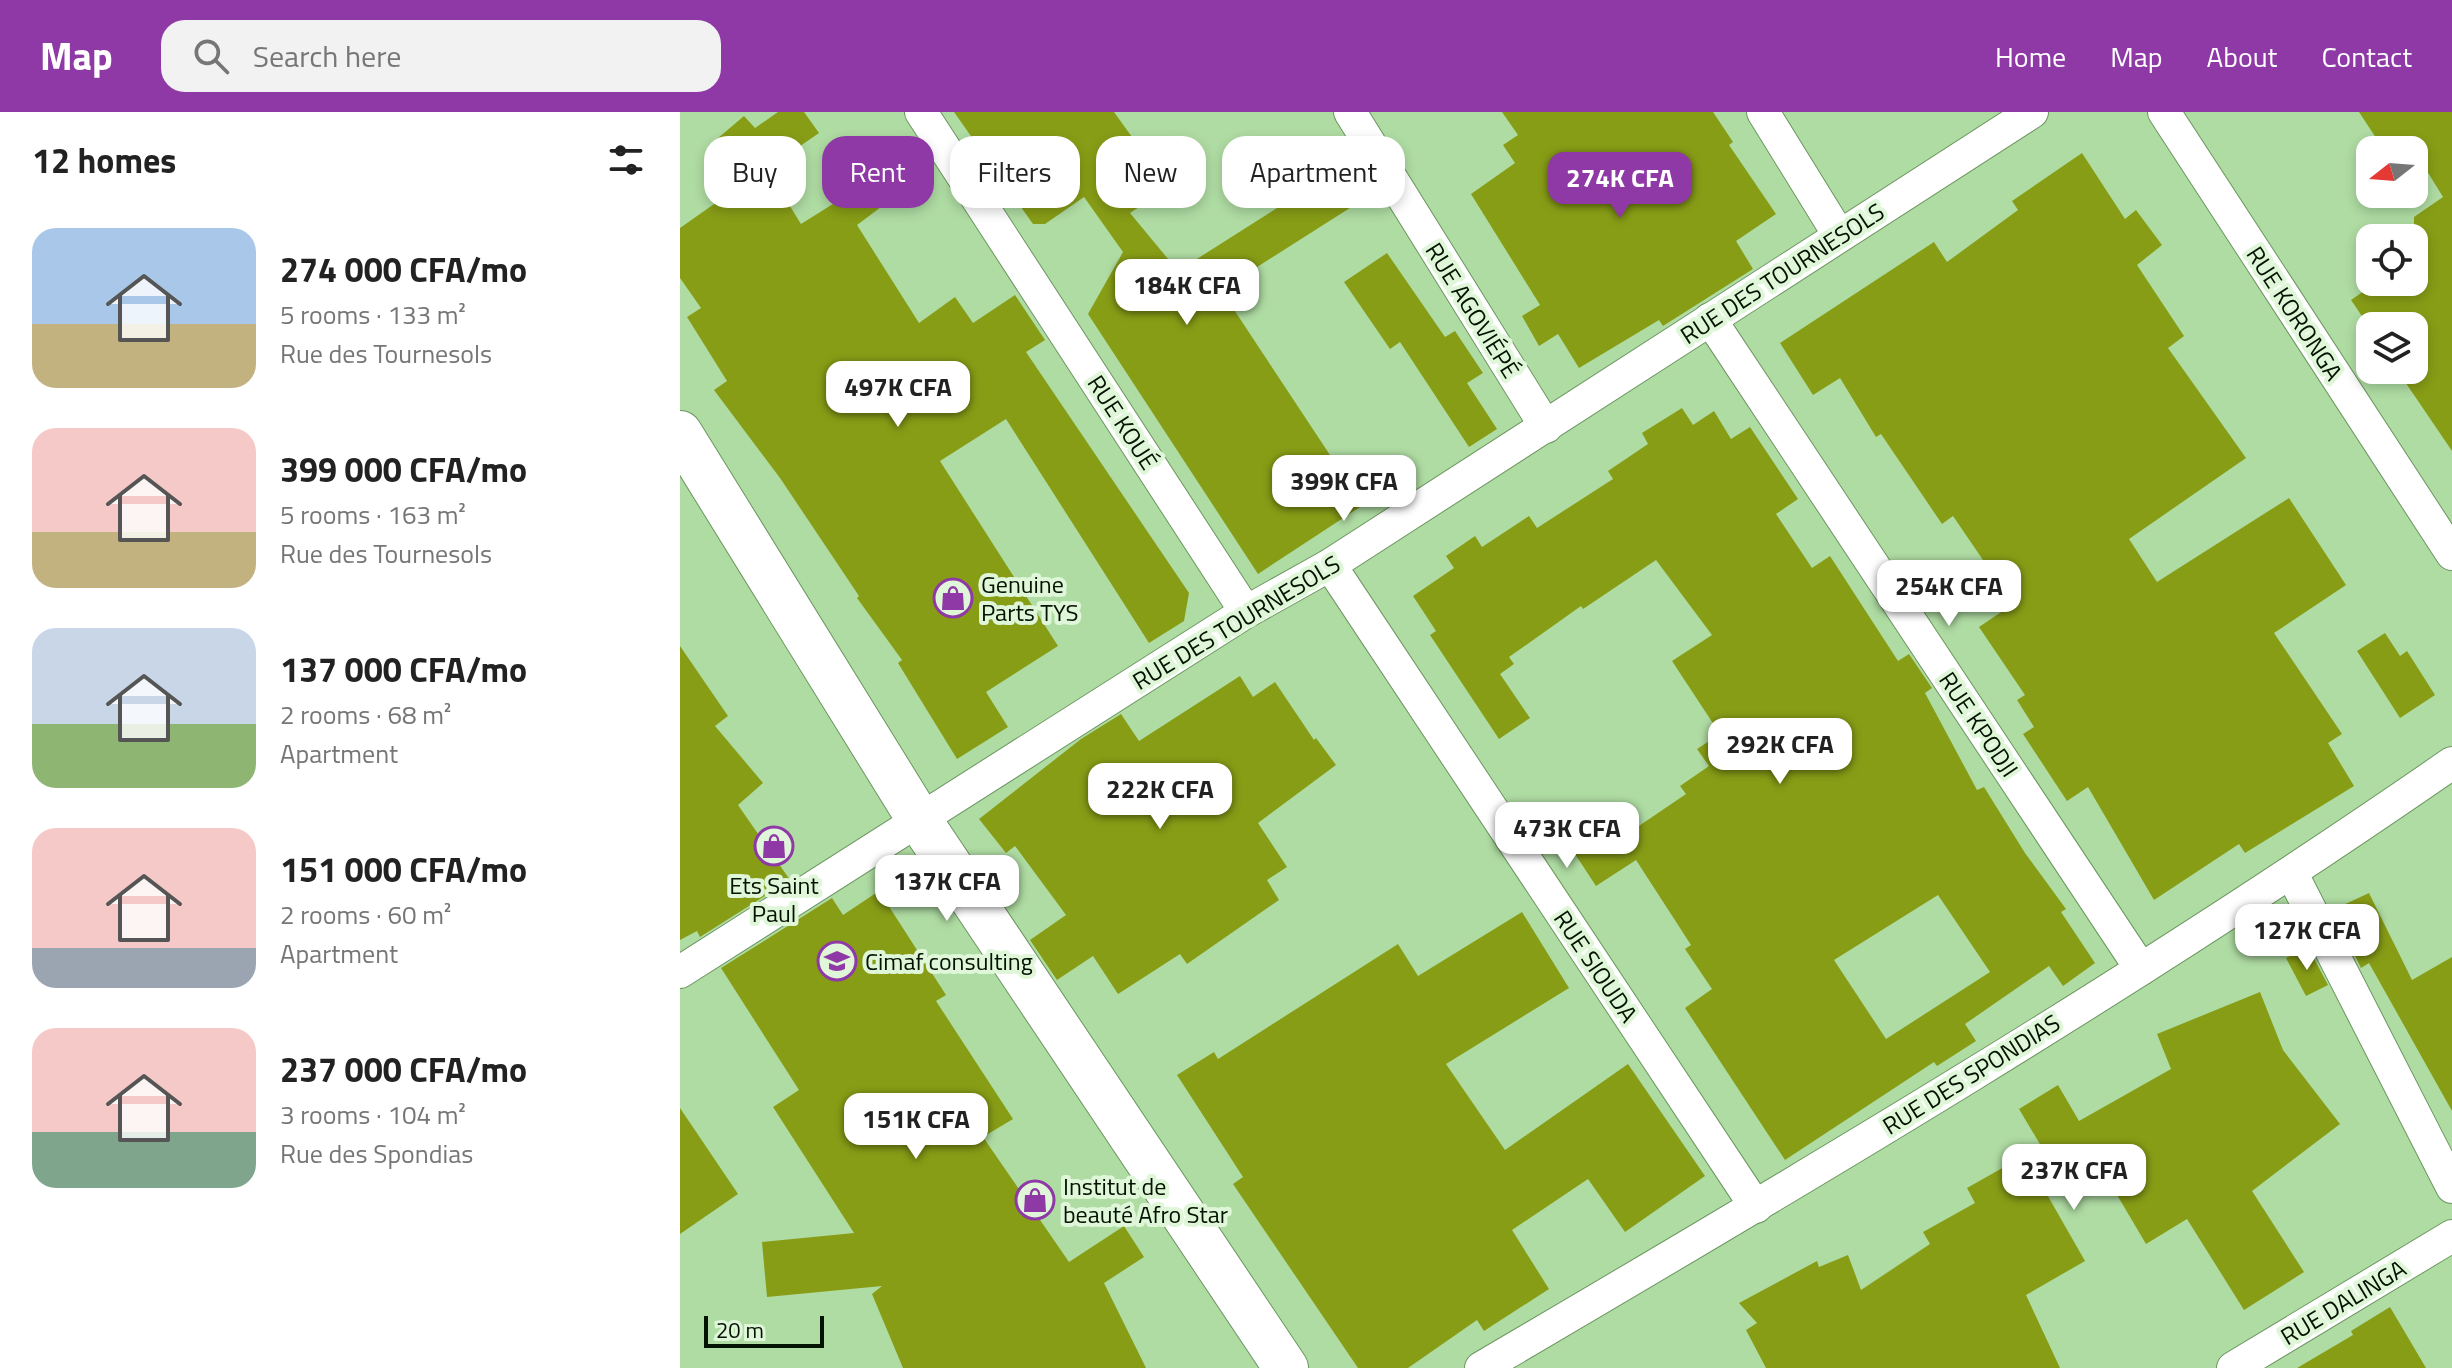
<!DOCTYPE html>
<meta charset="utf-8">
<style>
:root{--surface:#fff;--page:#f2f2f2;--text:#222;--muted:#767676;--accent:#8f39a6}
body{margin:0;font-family:"Titillium Web",sans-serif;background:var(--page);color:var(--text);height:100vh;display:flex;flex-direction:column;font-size:30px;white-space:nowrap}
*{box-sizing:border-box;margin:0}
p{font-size:26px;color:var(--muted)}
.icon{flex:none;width:44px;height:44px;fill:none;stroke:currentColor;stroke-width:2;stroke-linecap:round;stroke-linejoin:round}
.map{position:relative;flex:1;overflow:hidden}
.details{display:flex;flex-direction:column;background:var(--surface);width:680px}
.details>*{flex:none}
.hud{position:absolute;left:24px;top:24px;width:760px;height:72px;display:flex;gap:16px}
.needle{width:52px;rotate:253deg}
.buttons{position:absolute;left:1676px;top:24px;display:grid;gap:16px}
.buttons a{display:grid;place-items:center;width:72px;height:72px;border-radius:16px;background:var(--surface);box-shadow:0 4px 12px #0003;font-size:40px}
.scale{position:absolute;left:24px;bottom:20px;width:120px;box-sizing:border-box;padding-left:8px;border:4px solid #041201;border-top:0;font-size:22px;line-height:28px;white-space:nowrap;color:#041201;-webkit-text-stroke:6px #dff6d9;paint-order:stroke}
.price{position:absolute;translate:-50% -68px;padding:0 18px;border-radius:16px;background:#fff;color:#222;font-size:26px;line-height:52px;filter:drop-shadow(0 2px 4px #0008)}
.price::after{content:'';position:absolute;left:50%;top:48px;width:24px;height:18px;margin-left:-12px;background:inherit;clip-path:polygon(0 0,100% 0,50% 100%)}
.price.active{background:var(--accent);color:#fff}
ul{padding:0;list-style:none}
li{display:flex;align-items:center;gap:24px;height:200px;padding:0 32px}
li span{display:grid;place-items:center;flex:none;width:224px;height:160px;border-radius:24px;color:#555}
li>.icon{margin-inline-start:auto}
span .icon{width:96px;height:96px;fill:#fffc;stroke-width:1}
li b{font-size:34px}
h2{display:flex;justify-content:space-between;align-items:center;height:96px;padding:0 32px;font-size:34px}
.tag{padding:0 28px;border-radius:24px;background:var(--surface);box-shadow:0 4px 12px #0003;font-size:28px;line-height:72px}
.tag.active{background:var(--accent);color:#fff}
header{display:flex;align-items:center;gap:48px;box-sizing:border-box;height:112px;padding:0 40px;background:var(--accent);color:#fff}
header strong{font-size:38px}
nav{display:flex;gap:44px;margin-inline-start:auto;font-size:28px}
.search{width:560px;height:72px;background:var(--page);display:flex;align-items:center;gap:20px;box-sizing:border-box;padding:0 28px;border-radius:24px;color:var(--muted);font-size:30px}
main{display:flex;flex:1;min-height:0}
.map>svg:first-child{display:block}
</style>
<header>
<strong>Map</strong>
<div class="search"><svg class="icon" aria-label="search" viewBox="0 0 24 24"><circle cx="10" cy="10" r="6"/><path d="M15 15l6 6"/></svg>Search here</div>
<nav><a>Home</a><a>Map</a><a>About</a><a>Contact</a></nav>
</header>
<main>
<section class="details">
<h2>12 homes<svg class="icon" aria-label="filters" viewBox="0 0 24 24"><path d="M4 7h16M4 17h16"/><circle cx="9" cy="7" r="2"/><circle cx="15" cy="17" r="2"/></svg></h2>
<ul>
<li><span style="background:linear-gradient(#a9c7e8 60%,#c2b280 0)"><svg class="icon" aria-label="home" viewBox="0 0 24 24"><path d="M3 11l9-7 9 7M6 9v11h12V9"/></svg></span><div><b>274 000 CFA/mo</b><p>5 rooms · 133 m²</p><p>Rue des Tournesols</p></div></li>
<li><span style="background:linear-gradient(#f6c9c9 65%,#c2b280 0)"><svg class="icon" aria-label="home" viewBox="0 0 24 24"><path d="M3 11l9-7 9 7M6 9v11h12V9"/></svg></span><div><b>399 000 CFA/mo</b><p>5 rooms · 163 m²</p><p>Rue des Tournesols</p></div></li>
<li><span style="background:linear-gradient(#c9d6e8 60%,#8fb573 0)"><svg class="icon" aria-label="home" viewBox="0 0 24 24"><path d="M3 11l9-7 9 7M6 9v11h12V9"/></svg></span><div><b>137 000 CFA/mo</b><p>2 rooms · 68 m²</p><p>Apartment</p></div></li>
<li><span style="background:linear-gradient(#f6c9c9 75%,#9aa5b1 0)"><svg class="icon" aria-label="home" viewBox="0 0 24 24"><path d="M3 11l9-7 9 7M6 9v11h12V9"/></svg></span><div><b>151 000 CFA/mo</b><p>2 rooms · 60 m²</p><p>Apartment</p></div></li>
<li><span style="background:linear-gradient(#f6c9c9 65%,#7fa58c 0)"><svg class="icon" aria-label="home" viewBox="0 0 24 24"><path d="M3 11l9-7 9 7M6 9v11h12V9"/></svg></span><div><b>237 000 CFA/mo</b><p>3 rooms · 104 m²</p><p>Rue des Spondias</p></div></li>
</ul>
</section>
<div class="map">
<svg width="1772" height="1256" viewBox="0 0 1772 1256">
<rect width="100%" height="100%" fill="#afdca3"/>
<g fill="#889d16" fill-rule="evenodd">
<polygon points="98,0 124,0 139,21 87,57 121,112 231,43 245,62 177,113 239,211 275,185 293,211 335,183 365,228 346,240 509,481 504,509 469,531 326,307 260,349 378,534 306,580 328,615 277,647 218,551 222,548 177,486 179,484 100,366 34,278 47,269 7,205 21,196 0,166 0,116 74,64 31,32 64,4 75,16"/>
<polygon points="274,0 434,0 465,43 444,57 468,89 450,101 498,159 652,61 673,94 541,178 683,393 578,462 408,202 443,140 404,85 365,112 353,112"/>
<polygon points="822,0 1033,0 1053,30 1049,33 1096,102 1056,129 1073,157 983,214 979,208 899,256 878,222 859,234 842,204 860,193 791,82 835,51 823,33 838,23"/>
<polygon points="1679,0 1772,0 1772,339 1717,258 1734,258 1734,214 1690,216 1671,188 1697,170 1734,170 1734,105 1763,85 1734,38 1704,38"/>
<polygon points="1402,41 1445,107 1456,98 1482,133 1457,153 1504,224 1488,236 1566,346 1449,427 1477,470 1609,386 1666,473 1594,521 1662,622 1648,631 1674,674 1565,741 1559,732 1474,788 1408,675 1387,689 1343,622 1354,615 1337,588 1345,583 1299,515 1333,492 1273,404 1262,412 1201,322 1196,325 1160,266 1133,283 1100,231 1254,130 1267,150 1338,98 1332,89"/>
<polygon points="707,141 765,225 775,219 803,261 787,271 817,317 789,335 720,230 710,237 664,170"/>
<path d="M1002 296 1013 313 1034 299 1051 327 1070 315 1118 387 1096 402 1132 456 1150 444 1218 549 1229 542 1252 576 1245 581 1297 678 1304 675 1345 741 1386 797 1381 800 1415 851 1383 874 1369 854 1285 912 1296 929 1257 954 1254 950 1105 1048 1005 896 1032 877 1005 837 1011 833 956 748 916 774 895 742 944 711 950 720 1006 682 1000 674 1029 654 1017 637 1040 622 992 549 1032 523 976 448 903 497 901 494 829 545 834 552 820 562 850 606 819 627 750 523 756 519 733 484 774 456 766 444 795 424 802 435 849 404 857 416 933 367 928 359 968 332 962 321ZM1258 783 1310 860 1206 927 1154 848Z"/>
<polygon points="1705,521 1720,544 1727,539 1755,583 1720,606 1677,539"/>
<polygon points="0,534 48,604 35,614 83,671 58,693 110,768 20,825 17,819 0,828"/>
<polygon points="560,564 573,585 595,570 634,628 636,626 656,653 578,711 607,755 587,768 599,788 507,852 500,842 438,882 413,844 377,868 350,828 386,803 335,734 326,741 299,707 401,627 441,602 459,629"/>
<polygon points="199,779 266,883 256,889 333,1007 303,1025 389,1150 444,1114 464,1145 424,1171 466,1256 223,1256 192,1182 202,1174 87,1185 82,1130 174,1121 93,995 119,978 41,856 152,786 163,803"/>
<polygon points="1689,781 1732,868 1772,845 1772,999 1689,851 1681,856 1662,817 1668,814 1659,795"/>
<polygon points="842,800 889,876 766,952 825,1038 948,952 1025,1064 945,1120 908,1067 832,1118 869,1177 804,1219 797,1208 728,1256 678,1256 553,1072 563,1065 497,963 534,940 538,947 718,832 738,864"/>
<polygon points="1628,835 1648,873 1626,884 1606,846"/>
<polygon points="1580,880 1603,938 1660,1012 1572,1079 1624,1160 1564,1198 1507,1107 1466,1132 1417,1049 1365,1079 1405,1149 1346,1183 1380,1256 1086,1256 1066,1218 1077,1211 1059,1191 1137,1149 1139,1155 1168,1143 1181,1178 1250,1132 1243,1120 1295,1091 1287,1076 1361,1034 1339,997 1378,973 1399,1009 1491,957 1477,922"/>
<polygon points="0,996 58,1082 0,1122"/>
<polygon points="1710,1195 1746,1256 1617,1256 1673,1223 1671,1219"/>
</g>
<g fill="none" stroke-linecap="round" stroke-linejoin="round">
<defs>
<g id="street">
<polyline points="241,0 566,500"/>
<polyline points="670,0 866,315"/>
<polyline points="1083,0 1159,123"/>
<polyline points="1484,0 1772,442"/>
<polyline points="1030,207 1461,857"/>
<polyline points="650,453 1076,1095"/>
<polyline points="1612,762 1772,1075"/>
<polyline points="0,860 566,500 650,453 1352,0"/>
<path d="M801 1256C1130 1063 1459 868 1772 651"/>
<polyline points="1553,1256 1772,1124"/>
</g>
<polyline id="secondary" points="0,321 240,709 606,1256"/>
</defs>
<use href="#street" stroke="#6c9660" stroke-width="34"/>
<use href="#secondary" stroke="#6c9660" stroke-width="46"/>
<use href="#street" stroke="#fff" stroke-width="32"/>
<use href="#secondary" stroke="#fff" stroke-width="44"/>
</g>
<defs>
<symbol id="shop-ring" viewBox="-11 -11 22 22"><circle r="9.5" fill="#dff6d9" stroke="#8f39a6" stroke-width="1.5"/><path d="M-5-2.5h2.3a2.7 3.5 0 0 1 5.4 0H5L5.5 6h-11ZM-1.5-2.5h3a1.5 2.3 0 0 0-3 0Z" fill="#8f39a6"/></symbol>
<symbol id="school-ring" viewBox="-11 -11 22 22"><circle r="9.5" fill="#dff6d9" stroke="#8f39a6" stroke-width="1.5"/><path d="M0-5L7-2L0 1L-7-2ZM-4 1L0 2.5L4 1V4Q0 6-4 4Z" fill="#8f39a6"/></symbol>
</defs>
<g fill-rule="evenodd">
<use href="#shop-ring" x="251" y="464" width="44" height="44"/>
<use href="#shop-ring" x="72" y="712" width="44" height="44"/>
<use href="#school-ring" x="135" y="827" width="44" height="44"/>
<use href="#shop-ring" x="333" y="1066" width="44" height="44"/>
</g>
<g text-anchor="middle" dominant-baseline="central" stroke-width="8" stroke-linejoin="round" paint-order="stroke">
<g font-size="24" fill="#041201" stroke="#dff6d9">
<text transform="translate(1102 161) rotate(-33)">RUE DES TOURNESOLS</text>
<text transform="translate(793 198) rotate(58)">RUE AGOVIÉPÉ</text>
<text transform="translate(1615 201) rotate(57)">RUE KORONGA</text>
<text transform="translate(443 310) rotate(57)">RUE KOUÉ</text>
<text transform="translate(556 510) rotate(-31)">RUE DES TOURNESOLS</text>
<text transform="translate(1299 612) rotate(56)">RUE KPODJI</text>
<text transform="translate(916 854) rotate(56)">RUE SIOUDA</text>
<text transform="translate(1291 962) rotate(-32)">RUE DES SPONDIAS</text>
<text transform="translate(1663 1190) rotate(-31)">RUE DALINGA</text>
</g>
<g font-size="24" fill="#041201" stroke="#dff6d9" text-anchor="start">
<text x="301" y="472">Genuine<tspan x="301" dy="28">Parts TYS</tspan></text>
<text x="94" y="773" text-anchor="middle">Ets Saint<tspan x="94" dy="28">Paul</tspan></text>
<text x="185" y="849">Cimaf consulting</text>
<text x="383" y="1074">Institut de<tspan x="383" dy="28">beauté Afro Star</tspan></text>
</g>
</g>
</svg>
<div class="buttons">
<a><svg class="needle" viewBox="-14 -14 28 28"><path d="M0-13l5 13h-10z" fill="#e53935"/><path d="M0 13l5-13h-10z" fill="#767676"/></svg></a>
<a><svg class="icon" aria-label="locate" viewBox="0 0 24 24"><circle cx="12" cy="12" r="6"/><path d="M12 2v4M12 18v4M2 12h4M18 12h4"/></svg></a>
<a><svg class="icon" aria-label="layers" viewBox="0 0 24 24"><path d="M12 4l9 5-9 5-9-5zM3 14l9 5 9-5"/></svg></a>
</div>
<div class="scale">20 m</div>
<b class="price active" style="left:940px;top:108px">274K CFA</b>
<b class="price" style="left:507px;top:215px">184K CFA</b>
<b class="price" style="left:218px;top:317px">497K CFA</b>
<b class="price" style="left:664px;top:411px">399K CFA</b>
<b class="price" style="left:1269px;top:516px">254K CFA</b>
<b class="price" style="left:1100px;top:674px">292K CFA</b>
<b class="price" style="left:480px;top:719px">222K CFA</b>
<b class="price" style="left:887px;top:758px">473K CFA</b>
<b class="price" style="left:267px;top:811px">137K CFA</b>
<b class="price" style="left:1627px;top:860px">127K CFA</b>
<b class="price" style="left:236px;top:1049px">151K CFA</b>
<b class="price" style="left:1394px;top:1100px">237K CFA</b>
<div class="hud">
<a class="tag">Buy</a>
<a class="tag active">Rent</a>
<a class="tag">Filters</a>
<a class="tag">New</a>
<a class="tag">Apartment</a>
</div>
</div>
</main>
